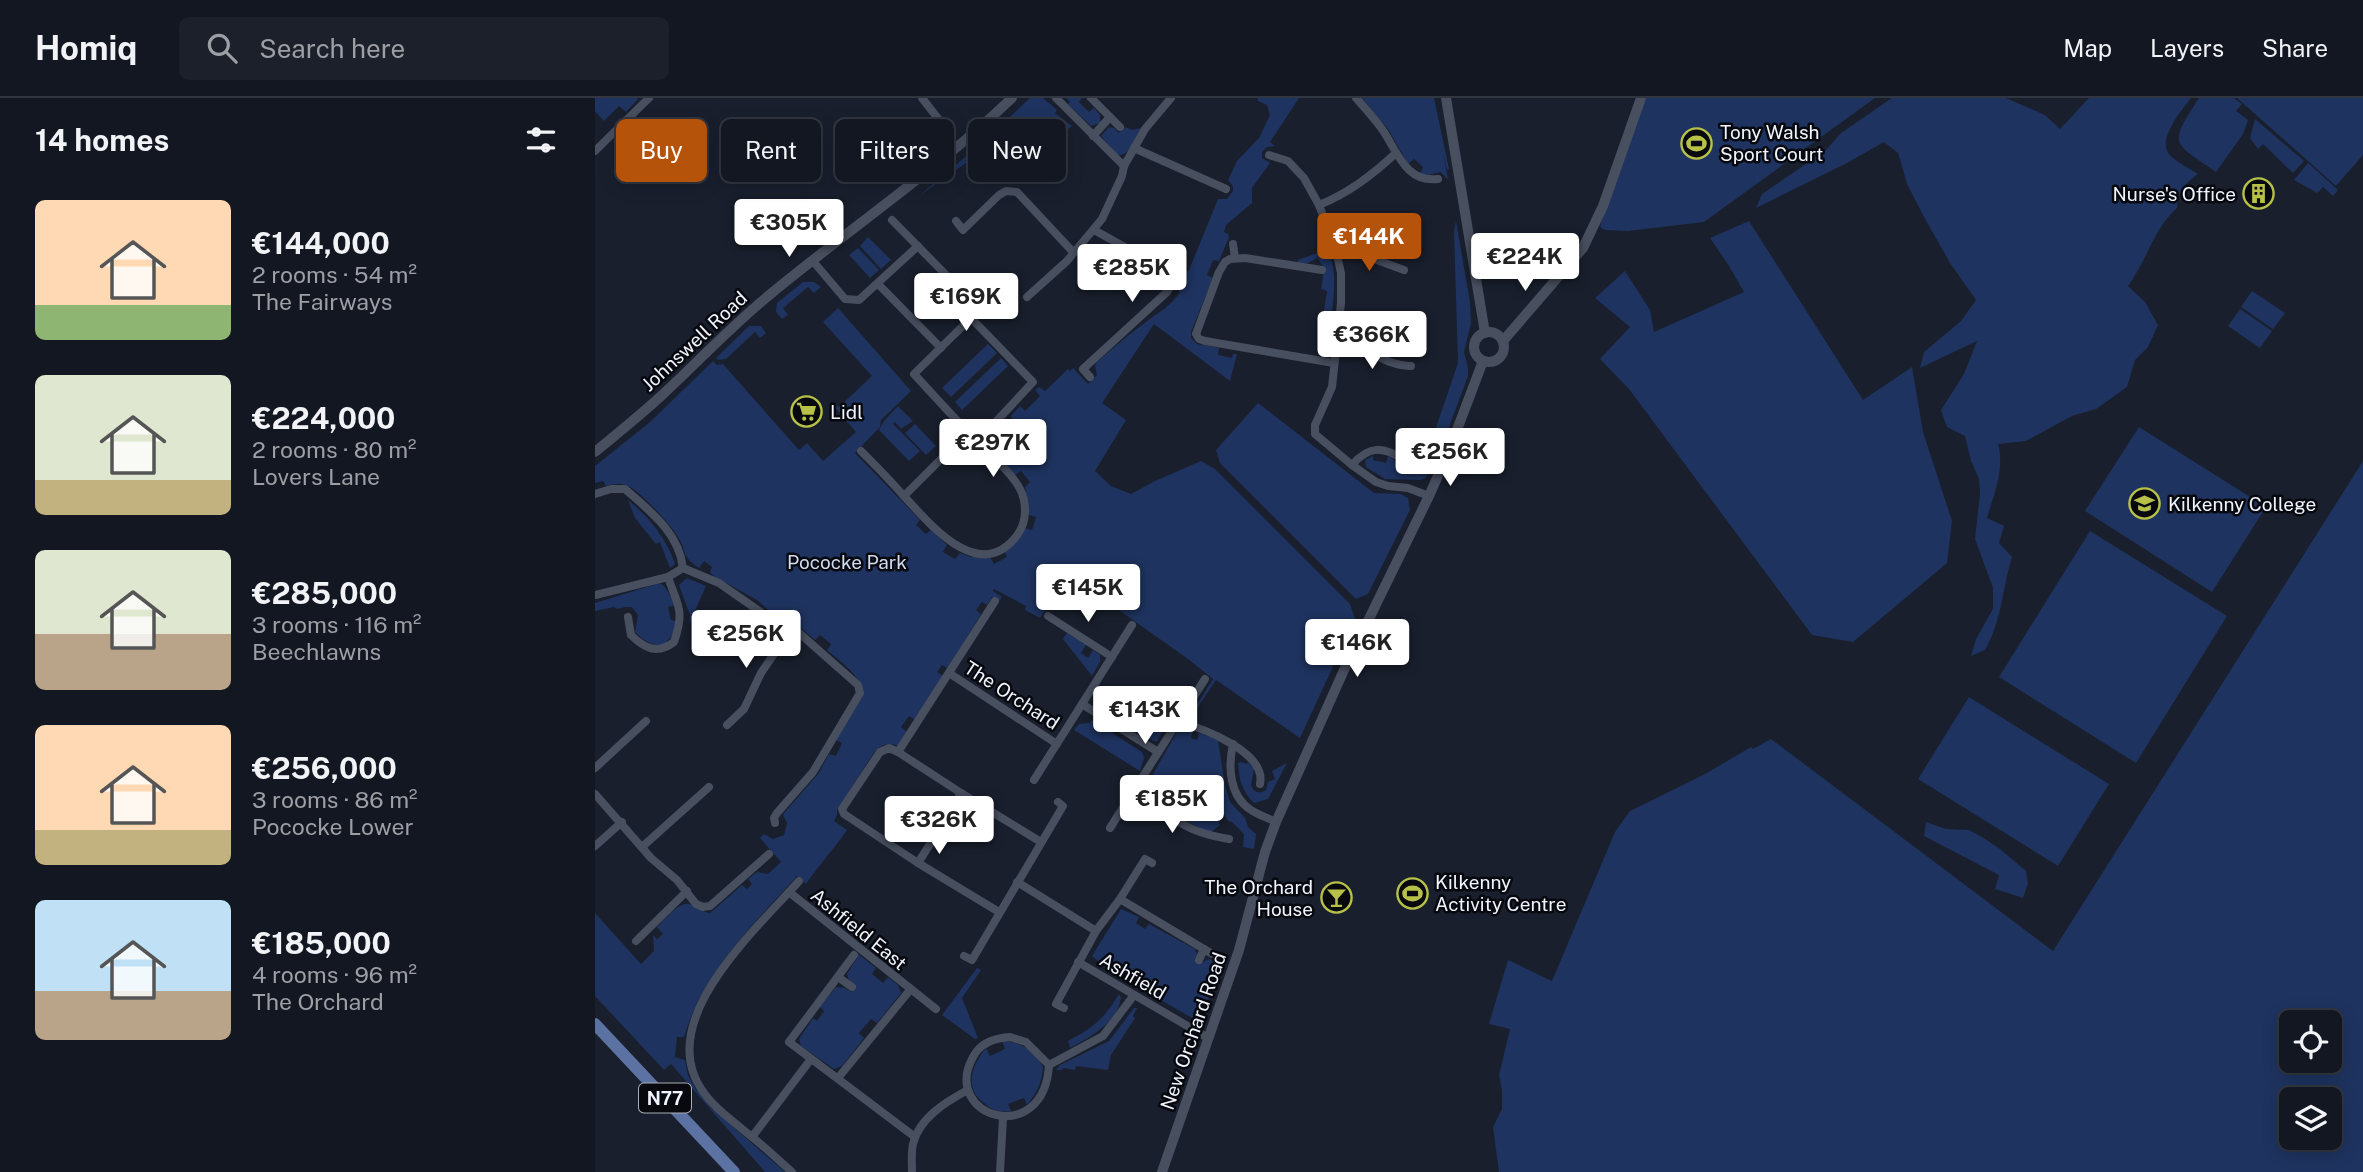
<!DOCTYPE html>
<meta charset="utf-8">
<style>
:root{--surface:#131722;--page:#1c202a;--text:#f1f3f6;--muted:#9d9fa5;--line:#323640;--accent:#b45309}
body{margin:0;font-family:"Public Sans",sans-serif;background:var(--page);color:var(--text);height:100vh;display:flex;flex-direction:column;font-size:26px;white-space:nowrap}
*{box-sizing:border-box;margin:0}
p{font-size:23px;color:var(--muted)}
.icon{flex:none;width:38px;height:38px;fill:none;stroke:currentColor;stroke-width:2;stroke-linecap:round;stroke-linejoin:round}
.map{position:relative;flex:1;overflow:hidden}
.drawer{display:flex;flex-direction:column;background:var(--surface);width:595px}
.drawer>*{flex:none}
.guide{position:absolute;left:21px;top:21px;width:665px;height:63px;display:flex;gap:14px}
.buttons{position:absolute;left:1684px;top:912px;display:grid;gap:14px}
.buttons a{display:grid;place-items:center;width:63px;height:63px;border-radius:10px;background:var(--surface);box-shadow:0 4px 18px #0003,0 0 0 2px var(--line);font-size:35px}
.price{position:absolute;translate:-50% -60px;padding:0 16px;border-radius:7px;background:#fff;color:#222;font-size:23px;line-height:46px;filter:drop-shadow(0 2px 4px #0008)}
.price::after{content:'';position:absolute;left:50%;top:42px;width:21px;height:16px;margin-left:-10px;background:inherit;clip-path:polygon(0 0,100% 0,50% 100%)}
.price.active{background:var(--accent);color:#fff}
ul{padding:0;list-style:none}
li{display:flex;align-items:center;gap:21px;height:175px;padding:0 35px}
li span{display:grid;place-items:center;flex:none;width:196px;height:140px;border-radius:10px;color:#555}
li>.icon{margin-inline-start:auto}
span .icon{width:84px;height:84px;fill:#fffc;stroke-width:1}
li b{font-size:30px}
h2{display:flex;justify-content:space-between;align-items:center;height:84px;padding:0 35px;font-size:30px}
.tag{padding:0 24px;border-radius:10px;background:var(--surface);box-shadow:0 4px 18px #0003,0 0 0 2px var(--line);font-size:24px;line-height:63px}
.tag.active{background:var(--accent);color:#fff}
header{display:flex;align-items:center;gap:42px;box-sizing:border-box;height:98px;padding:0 35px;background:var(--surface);border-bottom:2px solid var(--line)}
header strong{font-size:33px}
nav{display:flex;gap:38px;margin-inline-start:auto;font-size:24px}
.search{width:490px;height:63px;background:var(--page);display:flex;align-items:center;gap:18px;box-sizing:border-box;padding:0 24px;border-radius:10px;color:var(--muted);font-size:26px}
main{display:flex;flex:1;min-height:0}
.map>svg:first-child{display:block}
</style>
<header>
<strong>Homiq</strong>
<div class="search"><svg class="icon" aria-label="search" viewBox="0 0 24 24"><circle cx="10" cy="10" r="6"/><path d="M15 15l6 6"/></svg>Search here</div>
<nav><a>Map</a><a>Layers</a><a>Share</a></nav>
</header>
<main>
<section class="drawer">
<h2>14 homes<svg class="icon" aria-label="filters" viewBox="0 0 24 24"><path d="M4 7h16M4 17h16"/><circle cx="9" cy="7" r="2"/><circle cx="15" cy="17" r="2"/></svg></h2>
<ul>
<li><span style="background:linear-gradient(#ffd9b3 75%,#8fb573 0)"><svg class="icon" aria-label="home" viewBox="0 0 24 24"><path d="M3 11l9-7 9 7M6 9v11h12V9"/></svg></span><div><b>€144,000</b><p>2 rooms · 54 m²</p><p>The Fairways</p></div></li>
<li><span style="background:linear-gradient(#dfe7d0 75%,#c2b280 0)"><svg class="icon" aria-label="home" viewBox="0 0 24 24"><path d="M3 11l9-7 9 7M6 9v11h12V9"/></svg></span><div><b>€224,000</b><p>2 rooms · 80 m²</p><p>Lovers Lane</p></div></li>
<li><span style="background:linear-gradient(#dfe7d0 60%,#b9a48a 0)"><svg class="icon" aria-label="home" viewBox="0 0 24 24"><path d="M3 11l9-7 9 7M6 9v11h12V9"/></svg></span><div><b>€285,000</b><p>3 rooms · 116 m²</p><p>Beechlawns</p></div></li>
<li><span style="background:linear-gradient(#ffd9b3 75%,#c2b280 0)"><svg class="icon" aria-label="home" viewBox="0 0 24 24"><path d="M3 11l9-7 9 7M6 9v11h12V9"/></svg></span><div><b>€256,000</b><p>3 rooms · 86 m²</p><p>Pococke Lower</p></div></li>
<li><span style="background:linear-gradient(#bfe0f5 65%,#b9a48a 0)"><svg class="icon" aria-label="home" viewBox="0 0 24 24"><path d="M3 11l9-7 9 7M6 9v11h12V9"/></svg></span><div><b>€185,000</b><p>4 rooms · 96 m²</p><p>The Orchard</p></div></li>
</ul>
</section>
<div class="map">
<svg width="1768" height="1074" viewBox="0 0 1768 1074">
<rect width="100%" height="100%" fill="#191f2d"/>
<g fill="#1e335f" fill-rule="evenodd">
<polygon points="0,0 42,0 43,1 31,14 24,8 9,23 0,13"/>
<polygon points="435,0 448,0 462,12 460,15 477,28 450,51 416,43 395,48 324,98 388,44"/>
<polygon points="471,0 487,0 484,4 494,14 499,10 505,17 505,25 496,28 473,6 475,4"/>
<path d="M663 0H704L675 44 680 48 672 49 667 54V60L675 65 657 90V105L631 127 629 134 633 136 634 139 624 163 618 162 612 177 618 180 596 234V240L602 246 624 250 623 257 637 260 638 256H642L635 283 559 226 507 305 531 322 500 373 516 388 536 396 560 383 606 363 620 371 755 506 760 521 705 640 621 582 599 615 596 616 618 581 593 561 473 476 445 520 430 512 431 508 399 491 398 493 407 499 404 503 397 499 392 507 387 504 381 512 386 516 353 570 347 567 342 574 348 578 320 622 314 618 306 629 312 634 303 648C294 644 287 646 280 653L242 712V717L239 723 252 732C239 751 224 767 211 786L202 778C157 828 109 873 89 939H82L80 959 90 962 93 977 100 990 116 1010 190 1074H170L76 966 69 972 0 898V815L46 866 59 853 58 837 62 841 68 836 62 829C70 822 83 804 94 806 102 808 107 814 115 815L147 787 152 791 157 786 153 781 162 774 173 776 186 764 165 740 169 736 178 741 189 737 192 725 188 717 190 714 223 676 234 656 241 658 247 645 241 642 267 599C271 580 244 563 232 552L236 546 225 537 220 542 206 530 190 527 162 502 117 477 115 474 117 469 109 463 104 470C85 457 93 455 83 439 76 427 45 393 33 388 26 385 18 386 11 388L8 383 0 385V368L55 324 118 263 122 267 128 266 204 352 212 345 228 363 261 334 239 308 241 307 244 309 277 278 228 224 243 210 316 293 286 322 285 329 260 355 325 422 321 427 331 436 336 432 352 447 348 454 360 461 365 455 376 459H395L399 466 412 459 409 452 430 430 437 432 441 419 434 417 430 389 435 384 426 373 420 377 406 363 412 357 402 347 396 352 391 346V341L402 330 412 332 419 326 416 318 425 308 430 313 445 298 440 292 444 289 450 293 473 271 475 273 478 270 493 286 502 277 500 268 502 264C518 250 534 236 551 224 566 212 573 211 585 194L581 190 583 178 594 172 623 101H632L638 93V88L633 82 642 63 664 40 675 17 672 7 663 3Z"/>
<polygon points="767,0 839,0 854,71 852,72 848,54 853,82 846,74 832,77 825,76 828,69 819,61 813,66 793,31"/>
<path d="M1050 0H1280L1109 124 1033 133 1010 132 1005 129C1017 85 1038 44 1050 0Z"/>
<path d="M1297 0H1411L1450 17 1465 31 1494 0H1596C1587 12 1562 41 1574 56 1581 64 1594 70 1603 76 1588 87 1584 92 1582 110 1559 130 1551 164 1533 188L1550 204 1563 227 1553 249 1540 262 1532 289 1501 311 1477 318 1431 343 1403 346C1410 371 1399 396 1392 420L1409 428 1404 445 1417 459C1407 491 1407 523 1390 552L1376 558 1381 541 1398 511V490L1380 441 1385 396 1384 381 1376 363 1370 338 1352 329 1346 312 1369 276 1382 243 1325 270 1329 254 1366 223 1381 202 1355 165 1329 119 1312 86 1303 55 1289 44 1252 65 1161 110 1167 96 1230 53 1246 35Z"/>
<path d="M1604 0H1639L1647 6 1641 13 1653 22 1648 36 1621 74C1577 43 1573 48 1604 0Z"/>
<polygon points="1642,0 1768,0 1768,57 1741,88"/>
<polygon points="1660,21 1709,63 1698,75 1668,46 1663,51 1655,40"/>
<path d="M514 29 519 30 524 35 530 29 537 32 546 30C540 41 536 58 522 57L506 38Z"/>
<polygon points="1713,65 1743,92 1738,98 1728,89 1722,95 1699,82"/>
<path d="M861 123 875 204 876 225 869 254 873 270V278L848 345 831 380 825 382 790 381 771 369 770 362 778 358V362L791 365 793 358C802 361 802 373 814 369L817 362 829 365 863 265 859 133Z"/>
<polygon points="1154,123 1268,302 1317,269 1328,334 1357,423 1352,465 1258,544 1217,537 1034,291 1005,261 1035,229 1000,200 1030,173 1055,212 1059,234 1149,194 1134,168 1115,140"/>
<polygon points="273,139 296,162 286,171 265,148"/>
<polygon points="263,150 284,172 275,180 254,157"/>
<path d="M733 151C742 172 739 194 737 216L732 217 729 236 735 239 731 250 723 251 732 193 726 191C728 180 731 168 722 160L713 165H703V162Z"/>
<polygon points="208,184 219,184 226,189 219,195 213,189 188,210 193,217 187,221 181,214 182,205"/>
<polygon points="1657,193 1690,215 1678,231 1646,209"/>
<polygon points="1645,211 1677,233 1665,250 1633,228"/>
<polygon points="154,228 166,228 171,235 165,240 160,234 131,261 123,262 121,260"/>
<polygon points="393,246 402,255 356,299 347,290"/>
<polygon points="406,260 413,268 367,312 360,304"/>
<polygon points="663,305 779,395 806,396 813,400 815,412 773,496 761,501 625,365 621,352"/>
<polygon points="303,308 318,323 306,331 300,324 298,326 325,353 314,363 284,332 289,323"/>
<polygon points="320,326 341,348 331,357 310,335"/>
<polygon points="1544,329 1671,409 1617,494 1490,413"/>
<path d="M1768 363V1074H904L898 1029 907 1011V993L904 977 915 931 894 926 913 862 957 883 1020 734 1035 713 1110 676 1156 649 1158 651 1176 641 1458 853ZM1696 924H1734V962H1696ZM1734 1001V1040H1696V1001Z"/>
<path d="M33 402C55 420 71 440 80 466L75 470 65 444 61 446 40 420Z"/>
<polygon points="1495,433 1632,518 1541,665 1404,579"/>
<polygon points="92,480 111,488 94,526 95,517 84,487"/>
<path d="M65 485 70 489 81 507 73 509 76 522 81 523V534L68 547C55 548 49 542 40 534L43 517 37 509H31L22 511 19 509 0 513V505Z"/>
<polygon points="472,535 491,547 486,555 493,560 498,552 505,557 505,564 497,578 468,541"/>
<polygon points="506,592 569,631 562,643 558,643 506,609 506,599 504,595"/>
<polygon points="1374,599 1514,686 1463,768 1323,681"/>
<polygon points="497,622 547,654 549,660 545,673 479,632 484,626 494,625"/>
<path d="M587 632 598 633 596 640 602 642 604 635 623 642 630 687 635 704 650 720 653 729 661 736 659 751 648 749 649 736 637 724 633 723 629 716 621 719 625 727 616 734C600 729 585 719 572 709L576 703 572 699 567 704 558 693 554 683 582 634Z"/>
<path d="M646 664 651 666 653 664 659 671 656 687C659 695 664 696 671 692L673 684 680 681 677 673 692 665 673 701 659 705C647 694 644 681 643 665Z"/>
<polygon points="1331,724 1351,731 1374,732 1387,739 1405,751 1431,773 1433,785 1428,800 1400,791 1404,777 1329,738"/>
<polygon points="526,811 544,819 541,825 550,831 554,826 600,851 606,865 614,861 625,864 610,913 597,920 523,877 526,871 518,867 514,872 497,858"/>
<polygon points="258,852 281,870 277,876 288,885 293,879 303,887 306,895 282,925 276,921 264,935 269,940 247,968 239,971 206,948 204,941 218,920 222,923 229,913 225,909 241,889 250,890 257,894 261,888 254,882 252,876 263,859 257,853"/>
<polygon points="382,870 386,872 367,900 383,940 380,941 347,917"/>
<path d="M524 896 526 900C522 925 495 939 475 950L473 943C499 929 508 922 524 896Z"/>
<polygon points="539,910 542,910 538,918 540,920 516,957 513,972 481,968 480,972 468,970 467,972 461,972 465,967 514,943"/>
<path d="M407 943C426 944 439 952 448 969 447 984 442 995 432 1007L429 1000 413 1006 416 1013C405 1015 397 1012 389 1005 368 990 377 967 391 950L395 958 410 951Z"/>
</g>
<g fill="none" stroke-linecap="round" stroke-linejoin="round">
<g stroke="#484f5f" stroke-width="8">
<polyline points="327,0 355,36"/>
<polyline points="461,0 529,68"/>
<polyline points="496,0 525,29"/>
<path d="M761 0C771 11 781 22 789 34 803 56 812 85 843 81"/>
<polyline points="498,38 515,19"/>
<polyline points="539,50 631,91"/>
<polyline points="0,53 54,0"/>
<polyline points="674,57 693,63 709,80 724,107 741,152 746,175 746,205 737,289 720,327 720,336 757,367 781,384 793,388 813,390 834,398"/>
<path d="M724 107C754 95 777 77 801 55"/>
<polyline points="297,122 359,185 354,193 376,220 438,284 382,344"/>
<polyline points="361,123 368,132 404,97 411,93 422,94 478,154"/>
<polyline points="638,146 640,160"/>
<polyline points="741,152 755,152 809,172"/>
<polyline points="217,162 250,201 264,202 323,148"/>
<polyline points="727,172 650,160 635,161 630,164 624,174 601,236 604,241 610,243 739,265"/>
<polyline points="283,186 346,250"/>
<polyline points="432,199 472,163 507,121 527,78 529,68 550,31 576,0"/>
<path d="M742 242C775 246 783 267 816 268"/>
<polyline points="495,279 488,271 572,194 578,183 575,174 499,132"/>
<path d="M266 353C280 367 294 381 307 396 334 425 385 489 423 436 432 423 432 405 425 391 416 374 398 360 385 347 363 324 341 300 319 276L376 220"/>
<path d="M757 367C774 347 789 348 810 363"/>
<path d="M0 396 16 391H30C55 413 84 435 88 470"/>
<polyline points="309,398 373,334"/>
<polyline points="0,497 73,479 88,470 124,485 194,534 203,534 263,587 265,595 218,674 182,715 179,720 180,725"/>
<polyline points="453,518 517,559"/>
<path d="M33 519 36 537C49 550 62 557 79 544 90 512 83 509 73 479"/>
<polyline points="354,575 462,646"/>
<polyline points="487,606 563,654"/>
<path d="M584 624C607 630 672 654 665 686"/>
<polyline points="132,627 149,611 166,575 194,534"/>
<path d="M638 646C633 669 634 698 656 712 663 717 673 720 681 724"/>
<polyline points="303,654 400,503"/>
<polyline points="0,670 51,623"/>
<polyline points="439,682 537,527"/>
<path d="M545 686C578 721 586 733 634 741"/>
<polyline points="0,696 56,760 82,782 101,806 108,809 115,808 174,756"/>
<polyline points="352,720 366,695"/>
<polyline points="515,730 610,581"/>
<polyline points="0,748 27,724"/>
<polyline points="47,749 114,689"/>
<polyline points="323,765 342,735"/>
<polyline points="422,784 501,833"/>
<polyline points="194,794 341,911"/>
<polyline points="525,801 619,857"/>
<polyline points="404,814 323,765 249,716 247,711 285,654 294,650 303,654 366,695 446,744"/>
<polyline points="41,843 92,793"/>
<polyline points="259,857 194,944 320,1039"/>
<polyline points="369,858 377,862 468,708 463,704"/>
<polyline points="604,862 609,851"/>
<polyline points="483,864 613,940"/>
<polyline points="243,879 257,889"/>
<polyline points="469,910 461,906 501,833 525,801 550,761 557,765"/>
<path d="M415 939 431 944 454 967C449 1051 345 1019 378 959 385 945 400 940 415 939Z"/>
<polyline points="454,967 508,938 539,897"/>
<polyline points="243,980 315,892"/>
<polyline points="157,1039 216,961"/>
<path d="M197 1074C182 1061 168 1047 152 1035 137 1022 120 1011 109 995 56 924 161 832 204 783"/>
<path d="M317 1074C317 1065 316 1055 318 1046 324 1020 352 1003 373 992"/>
<polyline points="405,1074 408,1020"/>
</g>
<g stroke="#484f5f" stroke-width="10">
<polyline points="851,0 890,235"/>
<circle cx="894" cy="249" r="15"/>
<polyline points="908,243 988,150 1008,108 1046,0"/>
<path d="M0 354C22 336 44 318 65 299 103 264 138 226 178 194 258 128 342 72 417 0"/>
<polyline points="567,1074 644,852 670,754 681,724 749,572 834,398 854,353 888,263"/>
</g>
<polyline stroke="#5c72a2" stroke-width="12" points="0,926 139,1074"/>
</g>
<defs>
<symbol id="stadium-ring" viewBox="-11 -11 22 22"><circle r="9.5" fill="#07090f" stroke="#b7c148" stroke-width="1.5"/><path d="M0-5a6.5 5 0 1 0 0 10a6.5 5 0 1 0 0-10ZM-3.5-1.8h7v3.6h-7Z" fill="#b7c148"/></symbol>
<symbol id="building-ring" viewBox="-11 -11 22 22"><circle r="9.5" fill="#07090f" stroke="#b7c148" stroke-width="1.5"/><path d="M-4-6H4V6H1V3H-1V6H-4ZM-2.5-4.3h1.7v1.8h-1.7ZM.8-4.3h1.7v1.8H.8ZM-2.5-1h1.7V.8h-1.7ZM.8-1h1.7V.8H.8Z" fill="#b7c148"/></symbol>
<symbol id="supermarket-ring" viewBox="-11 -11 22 22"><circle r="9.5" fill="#07090f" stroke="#b7c148" stroke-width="1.5"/><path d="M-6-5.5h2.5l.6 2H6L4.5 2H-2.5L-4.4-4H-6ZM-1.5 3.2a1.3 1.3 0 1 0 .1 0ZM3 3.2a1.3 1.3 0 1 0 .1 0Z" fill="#b7c148"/></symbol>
<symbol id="school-ring" viewBox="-11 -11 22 22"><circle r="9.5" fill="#07090f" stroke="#b7c148" stroke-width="1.5"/><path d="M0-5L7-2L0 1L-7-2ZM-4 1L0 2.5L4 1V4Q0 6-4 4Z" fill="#b7c148"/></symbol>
<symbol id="bar-ring" viewBox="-11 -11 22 22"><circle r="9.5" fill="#07090f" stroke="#b7c148" stroke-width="1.5"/><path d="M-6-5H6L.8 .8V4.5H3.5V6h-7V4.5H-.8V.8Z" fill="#b7c148"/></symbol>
</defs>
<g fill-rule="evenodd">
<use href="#stadium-ring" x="1084" y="28" width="35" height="35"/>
<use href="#building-ring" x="1646" y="78" width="35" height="35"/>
<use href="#supermarket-ring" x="194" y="296" width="35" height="35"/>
<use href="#school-ring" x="1532" y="388" width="35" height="35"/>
<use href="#stadium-ring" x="800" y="778" width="35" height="35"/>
<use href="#bar-ring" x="724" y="782" width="35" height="35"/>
</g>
<g text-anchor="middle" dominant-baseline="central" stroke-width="5" stroke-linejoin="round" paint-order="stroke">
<rect fill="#07090f" stroke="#aaaeb6" stroke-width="2" x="44" y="985.5" width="52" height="29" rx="5"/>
<g font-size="18" font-weight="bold" fill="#f0f4fe">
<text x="70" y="1000">N77</text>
</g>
<g font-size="19" fill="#f0f4fe" stroke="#07090f" text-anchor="start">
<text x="1125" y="34">Tony Walsh<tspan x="1125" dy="22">Sport Court</tspan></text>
<text x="1641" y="96" text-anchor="end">Nurse's Office</text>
<text x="235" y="314">Lidl</text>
<text x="1573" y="406">Kilkenny College</text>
<text x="840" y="784">Kilkenny<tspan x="840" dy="22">Activity Centre</tspan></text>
<text x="718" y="789" text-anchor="end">The Orchard<tspan x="718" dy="22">House</tspan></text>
</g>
<g font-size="19" fill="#f0f4fe" stroke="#07090f">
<text transform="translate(99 243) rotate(-43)">Johnswell Road</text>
<text transform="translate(417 597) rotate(33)">The Orchard</text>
<text transform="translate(264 831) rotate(39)">Ashfield East</text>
<text transform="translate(538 878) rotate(30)">Ashfield</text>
<text transform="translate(598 933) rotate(-71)">New Orchard Road</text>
</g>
<g font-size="19" fill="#d1dbef" stroke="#07090f">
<text x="252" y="464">Pococke Park</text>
</g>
</g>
</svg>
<div class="buttons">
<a><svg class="icon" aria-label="locate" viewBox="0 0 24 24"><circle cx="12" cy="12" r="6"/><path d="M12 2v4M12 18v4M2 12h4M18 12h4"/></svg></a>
<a><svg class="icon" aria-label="layers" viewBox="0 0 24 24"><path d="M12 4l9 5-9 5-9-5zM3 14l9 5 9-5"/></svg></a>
</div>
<b class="price" style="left:194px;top:161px">€305K</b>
<b class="price active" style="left:774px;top:175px">€144K</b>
<b class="price" style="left:930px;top:195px">€224K</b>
<b class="price" style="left:537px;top:206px">€285K</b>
<b class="price" style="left:371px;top:235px">€169K</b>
<b class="price" style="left:777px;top:273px">€366K</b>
<b class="price" style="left:398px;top:381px">€297K</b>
<b class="price" style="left:855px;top:390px">€256K</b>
<b class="price" style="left:493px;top:526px">€145K</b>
<b class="price" style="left:151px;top:572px">€256K</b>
<b class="price" style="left:762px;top:581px">€146K</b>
<b class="price" style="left:550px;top:648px">€143K</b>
<b class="price" style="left:577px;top:737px">€185K</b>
<b class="price" style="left:344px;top:758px">€326K</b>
<div class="guide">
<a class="tag active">Buy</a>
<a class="tag">Rent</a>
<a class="tag">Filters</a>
<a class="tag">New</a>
</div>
</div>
</main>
